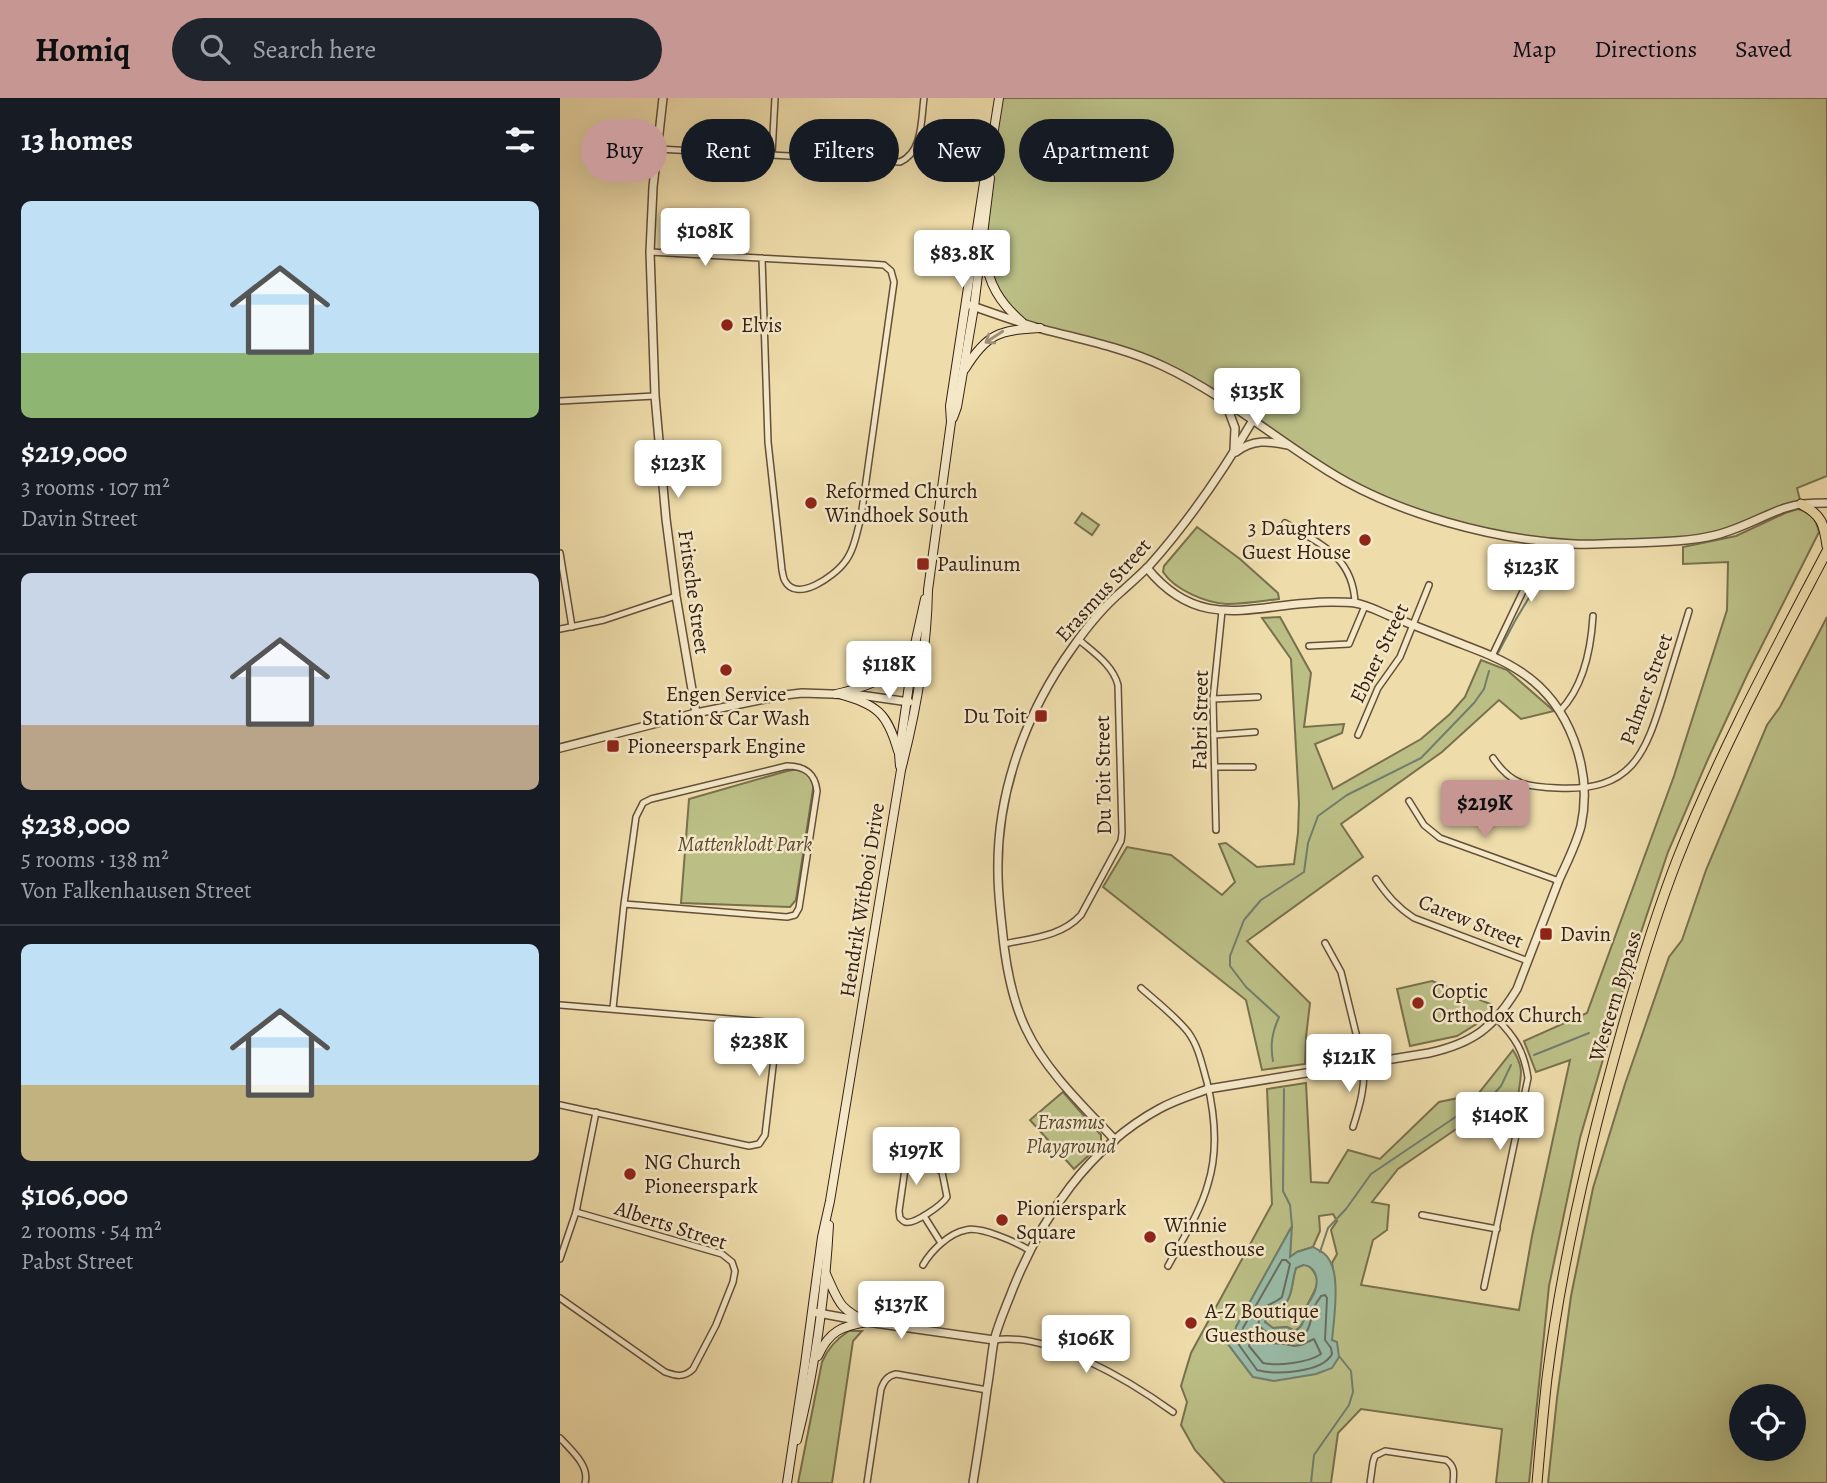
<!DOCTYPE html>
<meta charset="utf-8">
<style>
:root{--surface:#171b24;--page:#20242c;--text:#f1f3f6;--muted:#9ea1a6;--line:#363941;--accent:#c59692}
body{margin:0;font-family:Alegreya,serif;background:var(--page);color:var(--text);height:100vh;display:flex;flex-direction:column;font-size:26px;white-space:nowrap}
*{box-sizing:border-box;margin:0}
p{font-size:23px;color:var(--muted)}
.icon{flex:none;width:38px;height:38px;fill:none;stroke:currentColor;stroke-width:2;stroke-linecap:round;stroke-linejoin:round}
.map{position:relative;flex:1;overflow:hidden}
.panel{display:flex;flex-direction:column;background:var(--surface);width:560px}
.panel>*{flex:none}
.banner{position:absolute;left:21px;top:21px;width:665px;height:63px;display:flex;gap:14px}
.fabs{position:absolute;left:1169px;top:1286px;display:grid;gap:14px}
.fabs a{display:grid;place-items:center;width:77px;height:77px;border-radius:50%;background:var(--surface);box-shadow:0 7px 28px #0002;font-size:35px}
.price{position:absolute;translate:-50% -60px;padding:0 16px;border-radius:7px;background:#fff;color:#222;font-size:23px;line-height:46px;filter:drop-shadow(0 2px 4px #0008)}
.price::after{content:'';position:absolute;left:50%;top:42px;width:21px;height:16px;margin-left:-10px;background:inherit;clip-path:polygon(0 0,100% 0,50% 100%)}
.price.current{background:var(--accent);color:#111}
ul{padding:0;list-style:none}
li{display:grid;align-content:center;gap:14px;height:371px;padding:0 21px}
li+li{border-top:2px solid var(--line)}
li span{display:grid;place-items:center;height:217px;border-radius:10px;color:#555}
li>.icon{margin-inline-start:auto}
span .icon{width:126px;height:126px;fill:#fffc;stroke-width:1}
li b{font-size:30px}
h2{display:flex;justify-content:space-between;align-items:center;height:84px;padding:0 21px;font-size:30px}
.tag{padding:0 24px;border-radius:32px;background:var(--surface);box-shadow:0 7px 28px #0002;font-size:24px;line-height:63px}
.tag.current{background:var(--accent);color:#111}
header{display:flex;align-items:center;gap:42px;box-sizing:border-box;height:98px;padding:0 35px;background:var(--accent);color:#111}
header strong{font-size:33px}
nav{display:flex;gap:38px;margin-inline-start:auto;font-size:24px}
.search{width:490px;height:63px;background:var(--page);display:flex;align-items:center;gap:18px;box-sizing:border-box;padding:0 24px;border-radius:38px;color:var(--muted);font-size:26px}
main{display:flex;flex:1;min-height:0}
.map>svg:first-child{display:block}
</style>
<header>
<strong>Homiq</strong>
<div class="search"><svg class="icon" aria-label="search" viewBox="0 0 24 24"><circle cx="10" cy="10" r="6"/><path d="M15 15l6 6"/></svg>Search here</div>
<nav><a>Map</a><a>Directions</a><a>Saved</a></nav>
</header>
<main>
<section class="panel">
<h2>13 homes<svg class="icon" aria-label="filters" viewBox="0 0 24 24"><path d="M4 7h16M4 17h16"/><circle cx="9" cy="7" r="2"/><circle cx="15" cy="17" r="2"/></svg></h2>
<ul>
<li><span style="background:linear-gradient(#bfe0f5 70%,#8fb573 0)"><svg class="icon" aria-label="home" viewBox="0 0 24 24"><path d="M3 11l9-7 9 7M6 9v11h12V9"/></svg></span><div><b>$219,000</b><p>3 rooms · 107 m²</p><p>Davin Street</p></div></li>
<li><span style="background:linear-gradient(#c9d6e8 70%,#b9a48a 0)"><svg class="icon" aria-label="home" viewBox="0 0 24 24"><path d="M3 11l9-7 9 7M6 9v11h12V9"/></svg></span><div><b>$238,000</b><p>5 rooms · 138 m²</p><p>Von Falkenhausen Street</p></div></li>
<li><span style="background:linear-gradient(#bfe0f5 65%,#c2b280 0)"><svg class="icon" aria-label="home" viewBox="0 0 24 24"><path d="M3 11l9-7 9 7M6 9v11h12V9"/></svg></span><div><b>$106,000</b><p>2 rooms · 54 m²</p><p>Pabst Street</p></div></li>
</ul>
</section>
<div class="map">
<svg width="1267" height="1385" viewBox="0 0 1267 1385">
<rect width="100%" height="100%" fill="#eedcaa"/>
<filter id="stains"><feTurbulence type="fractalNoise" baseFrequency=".00286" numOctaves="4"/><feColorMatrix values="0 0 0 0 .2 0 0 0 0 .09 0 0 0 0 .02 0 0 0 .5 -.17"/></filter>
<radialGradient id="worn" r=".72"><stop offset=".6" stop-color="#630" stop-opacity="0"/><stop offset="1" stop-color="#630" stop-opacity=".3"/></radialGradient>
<g fill="#bbbf86" stroke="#78704d" stroke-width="2" fill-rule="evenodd">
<polygon points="439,0 1267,0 1267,378 1237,390 1241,406 1159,436 1095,444 974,442 882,422 802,392 606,269 480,230 454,218 426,170 424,140 430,78 429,63"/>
<path d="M1238 411C1251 415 1256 421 1259 434L1188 575 1148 661 1108 754 1075 852 1020 1040 989 1188 969 1385H936L942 1331 801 1311 778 1335 771 1385H665L635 1352 621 1327 627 1304 621 1288 631 1255 712 1106 707 991 746 985 751 1084 768 1085 788 1052 820 1061 879 1004 918 996 953 952C968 976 957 983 958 1007L944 1004 908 1023 838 1071 812 1104 829 1107 827 1132 813 1142 801 1187 959 1212 972 1138 1010 962 976 974 964 943 1027 915 1114 678 1167 512 1168 464 1123 466V449L1176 438 1225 415ZM773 1116 777 1123 771 1132 777 1156 772 1165 775 1184 771 1242 693 1279 668 1246 675 1239 676 1229 731 1130 730 1159 737 1154 753 1149 760 1133 759 1118Z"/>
<polygon points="522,415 539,427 532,437 515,425"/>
<path d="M637 429 680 461 718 495 719 501C702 503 684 506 667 506 646 505 615 492 603 474L604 468Z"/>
<polygon points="720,519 751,575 744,629 784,626 782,635 755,646 773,691 861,641 890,616 905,599 921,562 947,572 994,613 961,621 939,602 882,654 781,726 803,759 687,843 750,905 746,939 745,966 702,972 686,902 543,789 567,749 611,757 662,797 675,784 659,746 666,745 697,769 734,766 738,735 739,705 731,561 702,520"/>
<path d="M1267 519V1385H988L997 1300 1011 1198 1033 1090 1065 986 1109 859 1122 842 1146 772 1207 627 1220 609ZM1181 1298H1234V1351H1181Z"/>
<polygon points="244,670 253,685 253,691 236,802 230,809 121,805 129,701 227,673"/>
<polygon points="872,883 933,907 923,922 897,938 850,948 837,891"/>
<polygon points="503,994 541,1037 541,1046 514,1071 470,1022"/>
<path d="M743 1167H748C765 1183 754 1192 747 1208 743 1219 746 1227 735 1233L727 1229 713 1230 705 1224C708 1210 718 1213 726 1204 733 1196 732 1181 736 1170Z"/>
<path d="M289 1233H302L293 1243 272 1385H238L262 1264C268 1250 276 1241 289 1233Z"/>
</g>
<path fill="#99bca9" stroke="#717e6d" stroke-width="2" fill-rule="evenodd" d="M732 1128 730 1159 737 1154 753 1149C760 1153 766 1155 770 1163 780 1180 774 1222 772 1242L777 1244 779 1259 772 1270 756 1276 714 1283 693 1279 668 1246 675 1239 676 1229ZM743 1167C756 1168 759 1182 755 1193 753 1199 749 1203 747 1208 743 1219 746 1227 735 1233L727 1229 713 1230 705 1224C709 1207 718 1215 726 1205 733 1196 732 1181 736 1170Z"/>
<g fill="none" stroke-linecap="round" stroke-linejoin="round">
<g stroke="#686e5e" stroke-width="2">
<path d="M722 1162H726L730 1166 722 1199C711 1209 696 1206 699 1227 707 1238 713 1236 725 1237 728 1237 732 1240 735 1240 750 1239 750 1223 753 1213 754 1207 758 1203 761 1198L765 1197 767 1200 765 1242 771 1250 772 1256C762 1275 715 1277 697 1272L679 1247 682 1241 683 1230Z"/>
<path d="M694 1237 709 1245 725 1246 734 1248 741 1247 754 1241 761 1256C748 1265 718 1268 703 1265L689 1248 691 1240Z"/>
</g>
<g stroke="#717e6d" stroke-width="2">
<polyline points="938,555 955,523 995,456"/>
<polyline points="974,957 1029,935"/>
<path d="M713 963C710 946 712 935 719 919L686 889 670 868V858L684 822 701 802 744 774 748 745 758 718 787 697 861 660 914 605 924 591 929 573"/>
<polyline points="724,991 723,1093 730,1107 732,1128"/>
<polyline points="760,1154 768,1130 786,1111 811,1076 897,1018 932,998 941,988 951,967"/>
<polyline points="751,1385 754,1357 789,1307 793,1294 791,1273 779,1258"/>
</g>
<defs>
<g id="minor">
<path d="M98 51 340 64C363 54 361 22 364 0"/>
<polyline points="212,56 215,0"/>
<path d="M90 154 309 166 324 167 331 173 334 184 301 419C297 434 294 453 284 465 274 478 237 505 225 483 223 480 223 476 222 472L208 344 202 160"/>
<polyline points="0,303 95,298"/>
<path d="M725 425C760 446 793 458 795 505"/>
<polyline points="0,455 12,529"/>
<polyline points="0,531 44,522 116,498"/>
<polyline points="749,548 789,546 805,508"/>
<polyline points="932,558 965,489 963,486 940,477"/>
<polyline points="653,601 698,599"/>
<path d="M1000 613C1024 588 1031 552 1033 518"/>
<polyline points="654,637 695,634"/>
<polyline points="798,637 818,590 840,559 869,487"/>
<path d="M933 660C951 687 967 689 997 690 1072 694 1085 657 1104 595 1112 568 1121 540 1129 513"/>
<polyline points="655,669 693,669"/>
<polyline points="849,703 864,727 880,740 999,783"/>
<polyline points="656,732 653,601 662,513"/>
<path d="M816 781C827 797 837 809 854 820L968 863"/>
<path d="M765 845 781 874 803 964C806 987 800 1007 793 1029"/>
<path d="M444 846C471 840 501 839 521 817L561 743 562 735 558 587C553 567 533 554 518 541"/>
<path d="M581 890C597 904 615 918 628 934 639 949 642 967 647 984 655 1017 658 1054 648 1086 640 1115 622 1142 608 1168"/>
<polyline points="0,907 206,924 214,927 217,934 205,1037 199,1046 189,1048 0,1007"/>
<path d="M53 910 64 806 76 719 83 705 91 701 227 668C245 668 255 675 257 693L239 810 235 817 227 819 64 806"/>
<path d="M355 1053 382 1074 387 1099C382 1107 354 1127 345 1124 343 1123 341 1121 340 1120L339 1113 347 1057 350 1054Z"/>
<polyline points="862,1117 937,1131"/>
<polyline points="364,1118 381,1145"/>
<polyline points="0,1161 16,1114 36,1014"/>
<path d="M363 1167C371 1153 389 1135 406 1132 420 1128 456 1144 469 1152"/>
<path d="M924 1189 968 980C964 953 955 939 936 920"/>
<path d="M0 1200 105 1274C116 1278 124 1280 133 1271L156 1227 173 1184 175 1173 172 1164 162 1156 16 1114"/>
<path d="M434 1242C488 1233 570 1283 613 1314"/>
<path d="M0 1340C11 1352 30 1368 25 1385"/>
<path d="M307 1385 321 1291C324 1283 327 1278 336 1276L427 1292"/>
<path d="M810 1385 813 1364 815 1358 825 1353 886 1362C895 1368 894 1375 893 1385"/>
</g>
<g id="tertiary">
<polyline points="103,0 93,89 90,154 95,298 106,421 116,498 136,615"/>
<path d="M407 206C432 215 457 224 482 231 523 242 565 250 603 268 663 296 713 339 768 373 836 416 935 442 1014 446 1032 447 1050 445 1067 445 1096 444 1128 444 1156 437 1180 431 1202 418 1225 410 1239 405 1253 405 1267 405"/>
<polyline points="665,303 675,330 674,352"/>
<path d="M676 354C693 341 708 343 728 347"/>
<polyline points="0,650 136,615 225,597 242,595 300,597 349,604"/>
<path d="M555 1042C524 1009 485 972 466 931 451 900 445 863 442 829 440 811 438 793 438 776 436 695 466 614 513 549 527 529 543 509 562 493 571 485 580 477 589 468 630 422 662 375 693 322"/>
<polyline points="253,1214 307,1224 434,1242"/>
<path d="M413 1385C418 1354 423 1322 427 1291 430 1275 431 1259 434 1243 438 1226 446 1209 452 1193 481 1120 529 1049 599 1011 615 1002 632 997 648 991L869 955C914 945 934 929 957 891 971 854 985 818 999 782 1007 764 1016 747 1021 728 1033 672 1010 606 961 574 942 561 920 553 899 545 876 536 853 527 830 518 818 513 807 507 795 505 788 504 780 504 773 504 699 503 643 539 587 470"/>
</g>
<g id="secondary">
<path d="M425 157C428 186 440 205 462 224"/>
<path d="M405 271C427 235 440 232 480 230"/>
<polyline points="393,320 397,309 414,209 430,80"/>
<path d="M276 596C313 587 332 581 354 548"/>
<path d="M279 596C317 607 327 614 338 653"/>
<polyline points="340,668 339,656 355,546 365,501"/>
<path d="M266 1176C279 1204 278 1210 307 1224"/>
<path d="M258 1258C269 1233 282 1228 307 1224"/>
<path d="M237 1342C255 1271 265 1200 269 1127"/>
<path d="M227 1385 245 1266 262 1139 270 1103 341 672C356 614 367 552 368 492L391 324 390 308 425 78 429 63 439 0"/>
</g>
<g id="trunk">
<path d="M1241 406C1262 417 1264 426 1267 448"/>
<path d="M977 1385C980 1350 983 1315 987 1280 1002 1161 1030 1044 1063 928 1079 872 1096 816 1117 762 1159 655 1214 554 1267 453"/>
</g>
</defs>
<use href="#minor" stroke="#644f3a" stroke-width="8"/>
<use href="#tertiary" stroke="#644f3a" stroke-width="10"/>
<use href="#secondary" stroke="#362014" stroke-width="10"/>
<use href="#trunk" stroke="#362014" stroke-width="11"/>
<use href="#minor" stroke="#f4e8c8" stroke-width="5"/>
<use href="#tertiary" stroke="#f4e8c8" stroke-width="7"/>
<use href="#secondary" stroke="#f4e8c8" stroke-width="8"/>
<use href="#trunk" stroke="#eedcaa" stroke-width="9"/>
</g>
<defs><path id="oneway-shaft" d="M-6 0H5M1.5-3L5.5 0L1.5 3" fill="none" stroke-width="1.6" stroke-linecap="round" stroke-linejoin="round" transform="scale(1.75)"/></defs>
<use stroke="#9e8e77" href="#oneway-shaft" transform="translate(434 239) rotate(147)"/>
<g fill="#8f2418" stroke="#f4e8c8" stroke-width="2.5">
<circle cx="167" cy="227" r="7"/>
<circle cx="251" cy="405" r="7"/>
<circle cx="805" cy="442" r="7"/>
<rect x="356" y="459" width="14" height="14" rx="3.5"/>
<circle cx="166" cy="572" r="7"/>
<rect x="474" y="611" width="14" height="14" rx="3.5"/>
<rect x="46" y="641" width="14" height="14" rx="3.5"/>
<rect x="979" y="829" width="14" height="14" rx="3.5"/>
<circle cx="858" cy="905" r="7"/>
<circle cx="70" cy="1076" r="7"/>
<circle cx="442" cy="1122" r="7"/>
<circle cx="590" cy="1139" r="7"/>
<circle cx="631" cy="1225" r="7"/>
</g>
<g text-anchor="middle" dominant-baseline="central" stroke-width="5" stroke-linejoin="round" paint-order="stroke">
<g font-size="21" fill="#362014" stroke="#f4e8c8" text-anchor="start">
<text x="181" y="227">Elvis</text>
<text x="265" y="393">Reformed Church<tspan x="265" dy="24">Windhoek South</tspan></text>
<text x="791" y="430" text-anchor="end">3 Daughters<tspan x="791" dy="24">Guest House</tspan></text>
<text x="377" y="466">Paulinum</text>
<text x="166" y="596" text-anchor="middle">Engen Service<tspan x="166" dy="24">Station &amp; Car Wash</tspan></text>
<text x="467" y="618" text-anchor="end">Du Toit</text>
<text x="67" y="648">Pioneerspark Engine</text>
<text x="1000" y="836">Davin</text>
<text x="872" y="893">Coptic<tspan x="872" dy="24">Orthodox Church</tspan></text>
<text x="84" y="1064">NG Church<tspan x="84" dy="24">Pioneerspark</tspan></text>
<text x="456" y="1110">Pionierspark<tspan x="456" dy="24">Square</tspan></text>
<text x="604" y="1127">Winnie<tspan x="604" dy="24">Guesthouse</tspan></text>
<text x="645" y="1213">A-Z Boutique<tspan x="645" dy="24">Guesthouse</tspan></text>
</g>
<g font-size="21" fill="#362014" stroke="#f4e8c8">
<text transform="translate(543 492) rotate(-48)">Erasmus Street</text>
<text transform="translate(134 494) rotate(82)">Fritsche Street</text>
<text transform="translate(819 555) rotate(-64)">Ebner Street</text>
<text transform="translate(1086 591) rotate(-70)">Palmer Street</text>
<text transform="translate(640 622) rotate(-89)">Fabri Street</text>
<text transform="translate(543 677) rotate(-91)">Du Toit Street</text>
<text transform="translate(302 802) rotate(-81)">Hendrik Witbooi Drive</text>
<text transform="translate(911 823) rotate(22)">Carew Street</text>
<text transform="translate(1055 898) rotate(-73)">Western Bypass</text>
<text transform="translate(111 1127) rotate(18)">Alberts Street</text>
</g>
<g font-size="21" font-style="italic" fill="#574830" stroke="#f4e8c8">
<text x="185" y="746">Mattenklodt Park</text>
<text x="511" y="1024">Erasmus<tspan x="511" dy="24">Playground</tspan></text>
</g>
</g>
<rect width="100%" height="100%" filter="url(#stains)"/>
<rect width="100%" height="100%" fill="url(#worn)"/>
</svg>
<div class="fabs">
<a><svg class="icon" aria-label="locate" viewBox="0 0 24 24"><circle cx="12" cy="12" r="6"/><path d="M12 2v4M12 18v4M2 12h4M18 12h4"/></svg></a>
</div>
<b class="price" style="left:145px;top:170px">$108K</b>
<b class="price" style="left:402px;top:192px">$83.8K</b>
<b class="price" style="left:697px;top:330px">$135K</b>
<b class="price" style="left:118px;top:402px">$123K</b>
<b class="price" style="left:971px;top:506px">$123K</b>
<b class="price" style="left:329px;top:603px">$118K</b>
<b class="price current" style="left:925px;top:742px">$219K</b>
<b class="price" style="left:199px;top:980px">$238K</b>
<b class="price" style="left:789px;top:996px">$121K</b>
<b class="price" style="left:940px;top:1054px">$140K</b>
<b class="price" style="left:356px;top:1089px">$197K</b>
<b class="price" style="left:341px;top:1243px">$137K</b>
<b class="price" style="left:526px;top:1277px">$106K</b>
<div class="banner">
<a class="tag current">Buy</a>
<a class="tag">Rent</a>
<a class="tag">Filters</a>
<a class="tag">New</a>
<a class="tag">Apartment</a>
</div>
</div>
</main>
